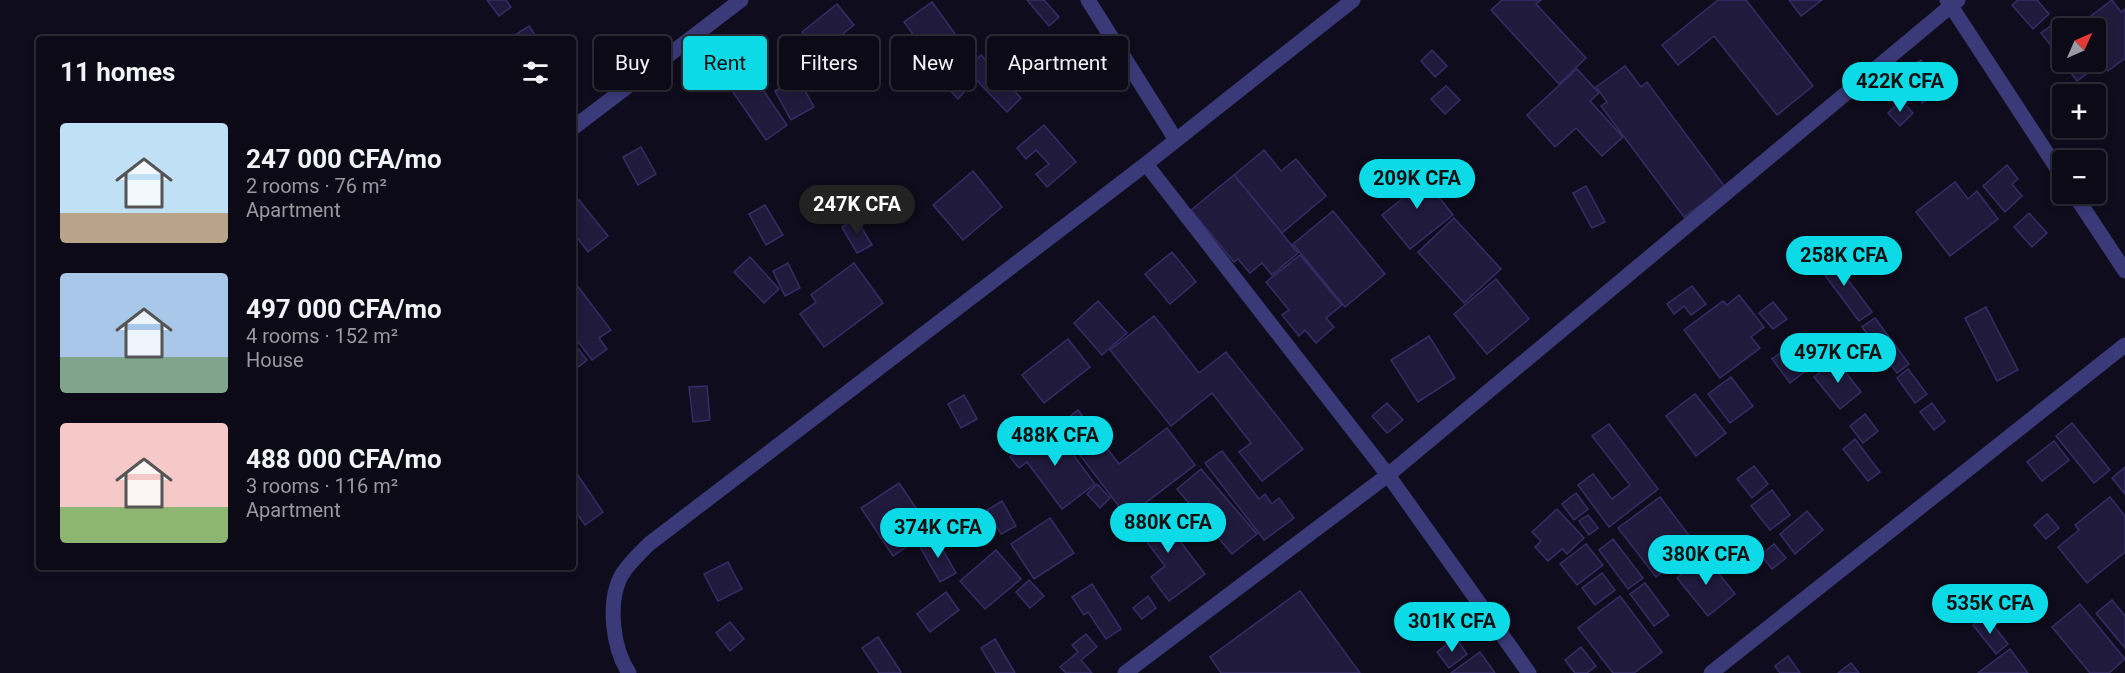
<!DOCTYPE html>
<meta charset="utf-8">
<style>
:root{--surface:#0b0a16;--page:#191823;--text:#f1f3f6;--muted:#9a9aa1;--line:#2b2b35;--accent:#0cdae7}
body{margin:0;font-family:Roboto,sans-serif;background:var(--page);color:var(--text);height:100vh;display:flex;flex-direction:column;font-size:22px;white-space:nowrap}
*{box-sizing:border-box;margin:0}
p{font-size:20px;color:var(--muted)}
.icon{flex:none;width:33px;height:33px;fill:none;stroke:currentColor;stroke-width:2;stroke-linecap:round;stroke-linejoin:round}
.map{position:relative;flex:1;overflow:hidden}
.details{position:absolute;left:36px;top:36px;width:540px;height:534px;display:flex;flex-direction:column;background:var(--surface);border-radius:6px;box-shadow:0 3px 9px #0003,0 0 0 2px var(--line)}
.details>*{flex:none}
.hud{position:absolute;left:594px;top:36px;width:570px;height:54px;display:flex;gap:12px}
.needle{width:39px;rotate:45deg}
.tools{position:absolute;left:2052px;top:18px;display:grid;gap:12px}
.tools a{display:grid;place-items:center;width:54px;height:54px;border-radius:6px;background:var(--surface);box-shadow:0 3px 9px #0003,0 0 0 2px var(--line);font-size:30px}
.price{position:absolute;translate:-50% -51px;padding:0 14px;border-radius:21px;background:var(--accent);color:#111;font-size:20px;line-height:39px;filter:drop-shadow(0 2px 3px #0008)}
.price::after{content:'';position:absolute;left:50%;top:36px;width:18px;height:14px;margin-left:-9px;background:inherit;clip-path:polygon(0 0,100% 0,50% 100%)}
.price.active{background:#222;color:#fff}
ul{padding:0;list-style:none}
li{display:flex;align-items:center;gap:18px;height:150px;padding:0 24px}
li span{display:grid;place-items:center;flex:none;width:168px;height:120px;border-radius:6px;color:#555}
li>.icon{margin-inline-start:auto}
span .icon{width:72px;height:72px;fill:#fffc;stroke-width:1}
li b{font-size:26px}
h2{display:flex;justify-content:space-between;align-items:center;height:72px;padding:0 24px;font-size:26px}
.chip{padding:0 21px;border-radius:6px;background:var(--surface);box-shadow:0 3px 9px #0003,0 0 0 2px var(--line);font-size:21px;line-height:54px}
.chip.active{background:var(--accent);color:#111}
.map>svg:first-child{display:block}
</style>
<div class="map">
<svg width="2125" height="673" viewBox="0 0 2125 673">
<rect width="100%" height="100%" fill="#0f0d1d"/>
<g fill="#201a3d" stroke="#362d67" stroke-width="1.5">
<polygon points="487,0 506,0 511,7 499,16"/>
<polygon points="1027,0 1044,0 1059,17 1049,26"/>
<polygon points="1502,0 1541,0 1536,4 1586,58 1559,84 1491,10"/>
<polygon points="1718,0 1746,0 1813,86 1777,115 1714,36 1678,65 1662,45"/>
<polygon points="1789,0 1822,0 1801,16"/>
<polygon points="2018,0 2037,0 2049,14 2033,29 2012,5"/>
<polygon points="2112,0 2121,12 2125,9 2125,58 2108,71 2096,54 2096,28 2088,28 2083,22"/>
<polygon points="932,2 971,56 943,76 904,22"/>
<polygon points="837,4 854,25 819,53 802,32"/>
<polygon points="2052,25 2062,39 2052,47 2041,33"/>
<polygon points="529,26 538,39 514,39 512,37"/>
<polygon points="2062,46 2062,62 2091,62 2095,68 2077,81 2055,52"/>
<polygon points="1432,50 1447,66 1435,77 1421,61"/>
<polygon points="981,55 1021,98 1007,112 966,69"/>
<polygon points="1921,60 1939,93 1922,103 1904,70"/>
<polygon points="745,64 787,125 766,140 724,79"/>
<polygon points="1625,66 1641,87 1647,82 1725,187 1684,217 1601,106 1607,102 1596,87"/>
<polygon points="1577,69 1599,93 1590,101 1623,137 1602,156 1576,128 1555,147 1527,115"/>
<polygon points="951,77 965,91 958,99 944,84"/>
<polygon points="798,78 814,107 791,120 775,91"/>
<polygon points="1446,86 1460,100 1445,114 1431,99"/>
<polygon points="1901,100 1913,113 1900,126 1888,113"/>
<polygon points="1044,125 1076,162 1047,187 1036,174 1049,164 1036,150 1026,159 1017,148"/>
<polygon points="641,147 656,174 638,185 623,157"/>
<polygon points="1264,150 1281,171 1296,159 1326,196 1282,233 1234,175"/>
<polygon points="2007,165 2018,179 2012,184 2022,196 2005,212 1983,186"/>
<polygon points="1414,166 1453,215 1410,249 1382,215 1409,193 1398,179"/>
<polygon points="973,171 1002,207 963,240 933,205"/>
<polygon points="1234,175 1298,253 1272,275 1262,263 1250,273 1238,259 1234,262 1191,210"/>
<polygon points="1955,182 1968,199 1977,191 1998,219 1950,256 1916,212"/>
<polygon points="1586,186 1605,222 1592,228 1573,193"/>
<polygon points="579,200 608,236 588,252 573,232 573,205"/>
<polygon points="765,205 783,235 766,245 749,214"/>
<polygon points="1333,211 1385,274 1345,307 1293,244"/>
<polygon points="2029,213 2047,233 2032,247 2014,227"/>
<polygon points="856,218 872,245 857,253 842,227"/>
<polygon points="1454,218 1501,269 1464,303 1418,252"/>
<polygon points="1172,252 1196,282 1170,304 1145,274"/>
<polygon points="1828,253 1872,312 1859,321 1815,262"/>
<polygon points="1300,255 1342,305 1326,318 1334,327 1316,343 1305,330 1299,336 1282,315 1289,310 1266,282"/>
<polygon points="750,257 779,289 764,303 734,272"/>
<polygon points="788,263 800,288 785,296 773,271"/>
<polygon points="854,263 883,303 824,347 800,314 816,302 811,295"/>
<polygon points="1496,279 1529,319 1487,354 1454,314"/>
<polygon points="576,284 611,330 599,338 607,349 592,360 573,335 573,287"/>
<polygon points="1692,286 1706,304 1691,315 1684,306 1674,314 1667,304"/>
<polygon points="1739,295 1764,327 1751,337 1760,348 1720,378 1684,330 1723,301 1727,305"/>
<polygon points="1098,301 1127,333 1102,355 1074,323"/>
<polygon points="1773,302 1787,319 1773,329 1759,313"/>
<polygon points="1986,307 2018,370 1997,381 1965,318"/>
<polygon points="1154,316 1199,373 1226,352 1303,449 1262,481 1239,452 1251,443 1212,393 1171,426 1110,350"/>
<polygon points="1875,318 1909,364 1897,373 1862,327"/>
<polygon points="1429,336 1455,378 1418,402 1391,360"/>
<polygon points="1068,339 1090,367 1044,403 1022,375"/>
<polygon points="573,342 587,360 573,371"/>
<polygon points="1787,348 1804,372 1790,383 1772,359"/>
<polygon points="1836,360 1861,392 1840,409 1814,377"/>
<polygon points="1908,369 1927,394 1915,403 1897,378"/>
<polygon points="1731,377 1753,406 1730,423 1708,394"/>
<polygon points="707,386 710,420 693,422 689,387"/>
<polygon points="1695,394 1726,433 1696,456 1666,416"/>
<polygon points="964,395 977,419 961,428 948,404"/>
<polygon points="1387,403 1403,420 1387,433 1372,416"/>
<polygon points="1932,403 1945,421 1934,430 1920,412"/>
<polygon points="1078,410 1119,464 1167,428 1195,465 1127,517 1058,426"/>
<polygon points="1865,414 1878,431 1863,443 1850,426"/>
<polygon points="2072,423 2110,470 2094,483 2056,436"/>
<polygon points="1609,424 1658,489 1609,527 1578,485 1593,474 1612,499 1630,485 1592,436"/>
<polygon points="1052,426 1095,484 1062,509 1027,462 1019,468 1010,457"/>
<polygon points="1855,439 1880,472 1868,481 1843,449"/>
<polygon points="2054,441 2069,460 2042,481 2027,462"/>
<polygon points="1222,451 1259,499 1265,494 1272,504 1279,498 1294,518 1264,540 1205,463"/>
<polygon points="1754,466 1768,484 1752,498 1737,479"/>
<polygon points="2125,467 2125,494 2112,478"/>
<polygon points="573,468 603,512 585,525 573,508"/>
<polygon points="1201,469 1257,534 1232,554 1177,489"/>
<polygon points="899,483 931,530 893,556 861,508"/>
<polygon points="1097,484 1110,498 1100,508 1087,494"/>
<polygon points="1772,490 1790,515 1770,530 1751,506"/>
<polygon points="1576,493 1588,509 1574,520 1562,504"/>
<polygon points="1660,497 1697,546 1656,577 1618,528"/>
<polygon points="2110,497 2125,516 2125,552 2087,583 2058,547 2079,530 2075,525"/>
<polygon points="1002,501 1016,526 1001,534 987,510"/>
<polygon points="1152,504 1205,574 1169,601 1151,577 1165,566 1131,521"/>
<polygon points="1557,509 1584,538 1567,554 1562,549 1548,561 1535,547 1541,541 1532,532"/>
<polygon points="1807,511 1823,530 1795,554 1780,534"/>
<polygon points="2047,514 2059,528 2046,539 2034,525"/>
<polygon points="1588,515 1598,528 1589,535 1579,521"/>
<polygon points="1050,518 1074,553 1034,579 1011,544"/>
<polygon points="935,536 956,573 940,582 919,545"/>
<polygon points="1613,539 1643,578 1628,589 1599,550"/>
<polygon points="1586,544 1603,565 1577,585 1560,564"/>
<polygon points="1774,544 1786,558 1772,569 1761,555"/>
<polygon points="996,550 1021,579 985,609 960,581"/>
<polygon points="1705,556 1735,594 1708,616 1677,578"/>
<polygon points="728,562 742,589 718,601 704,574"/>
<polygon points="1602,573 1615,590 1595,605 1582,588"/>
<polygon points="1029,580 1044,596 1030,608 1016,592"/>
<polygon points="1645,583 1669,615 1654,626 1630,594"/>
<polygon points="1092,584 1121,629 1106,639 1088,612 1084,615 1072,597"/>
<polygon points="1300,591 1360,673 1221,673 1210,657"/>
<polygon points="946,592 959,610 930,632 917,614"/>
<polygon points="1148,596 1156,608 1142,619 1133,608"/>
<polygon points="1620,596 1662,652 1634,673 1613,673 1578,628"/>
<polygon points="2112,600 2125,616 2125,648 2096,613"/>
<polygon points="2080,604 2125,659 2109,673 2090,673 2052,627"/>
<polygon points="1985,615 2008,644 1996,654 1973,625"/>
<polygon points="730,622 744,639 730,651 716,633"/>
<polygon points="1086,634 1097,647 1081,660 1092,673 1066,673 1060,667 1078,652 1072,645"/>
<polygon points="878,637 901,672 899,673 879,673 862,648"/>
<polygon points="1456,638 1467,654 1449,668 1437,652"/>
<polygon points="995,639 1015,673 996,673 981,648"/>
<polygon points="1581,647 1596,666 1587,673 1575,673 1565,660"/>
<polygon points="2010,649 2028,673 1978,673"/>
<polygon points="1480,652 1495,673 1451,673"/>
<polygon points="1788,656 1800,673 1780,673 1775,666"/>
<polygon points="1851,663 1859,673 1838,673"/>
</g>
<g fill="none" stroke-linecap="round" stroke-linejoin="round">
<g stroke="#3a3a79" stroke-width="15">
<polyline points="1088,0 1176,140"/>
<polyline points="1947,0 2062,176"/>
<polyline points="573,128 741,0"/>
<polyline points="1146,164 1388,475 1529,673"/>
<polyline points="2074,194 2125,271"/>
<path d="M629 673C613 649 607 603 621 576 628 564 639 554 649 544L1146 164 1353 0"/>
<polyline points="1125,673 1388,475 1958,0"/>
<polyline points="1711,673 2125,345"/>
</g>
</g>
</svg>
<div class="tools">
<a><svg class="needle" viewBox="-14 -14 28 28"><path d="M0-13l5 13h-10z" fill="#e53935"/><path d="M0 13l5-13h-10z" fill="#9a9aa1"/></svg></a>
<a>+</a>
<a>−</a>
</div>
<b class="price" style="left:1900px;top:113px">422K CFA</b>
<b class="price" style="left:1417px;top:210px">209K CFA</b>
<b class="price active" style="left:857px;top:236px">247K CFA</b>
<b class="price" style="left:1844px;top:287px">258K CFA</b>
<b class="price" style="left:1838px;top:384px">497K CFA</b>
<b class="price" style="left:1055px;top:467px">488K CFA</b>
<b class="price" style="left:1168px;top:554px">880K CFA</b>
<b class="price" style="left:938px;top:559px">374K CFA</b>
<b class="price" style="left:1706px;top:586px">380K CFA</b>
<b class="price" style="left:1990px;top:635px">535K CFA</b>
<b class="price" style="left:1452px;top:653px">301K CFA</b>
<div class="hud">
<a class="chip">Buy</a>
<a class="chip active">Rent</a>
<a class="chip">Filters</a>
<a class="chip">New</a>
<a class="chip">Apartment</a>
</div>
<section class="details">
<h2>11 homes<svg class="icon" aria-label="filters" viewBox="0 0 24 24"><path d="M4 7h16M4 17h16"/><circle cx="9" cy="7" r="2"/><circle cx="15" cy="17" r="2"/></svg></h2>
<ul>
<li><span style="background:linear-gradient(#bfe0f5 75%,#b9a48a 0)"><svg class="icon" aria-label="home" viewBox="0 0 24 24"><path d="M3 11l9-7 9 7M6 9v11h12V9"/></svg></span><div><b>247 000 CFA/mo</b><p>2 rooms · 76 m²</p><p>Apartment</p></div></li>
<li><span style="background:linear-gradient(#a9c7e8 70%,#7fa58c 0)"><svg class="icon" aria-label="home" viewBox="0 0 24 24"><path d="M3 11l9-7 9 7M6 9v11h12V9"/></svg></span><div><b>497 000 CFA/mo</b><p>4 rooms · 152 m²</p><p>House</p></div></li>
<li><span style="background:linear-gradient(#f6c9c9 70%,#8fb573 0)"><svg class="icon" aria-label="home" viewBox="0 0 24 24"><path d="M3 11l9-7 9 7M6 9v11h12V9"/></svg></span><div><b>488 000 CFA/mo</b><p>3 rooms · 116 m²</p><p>Apartment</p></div></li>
</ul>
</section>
</div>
